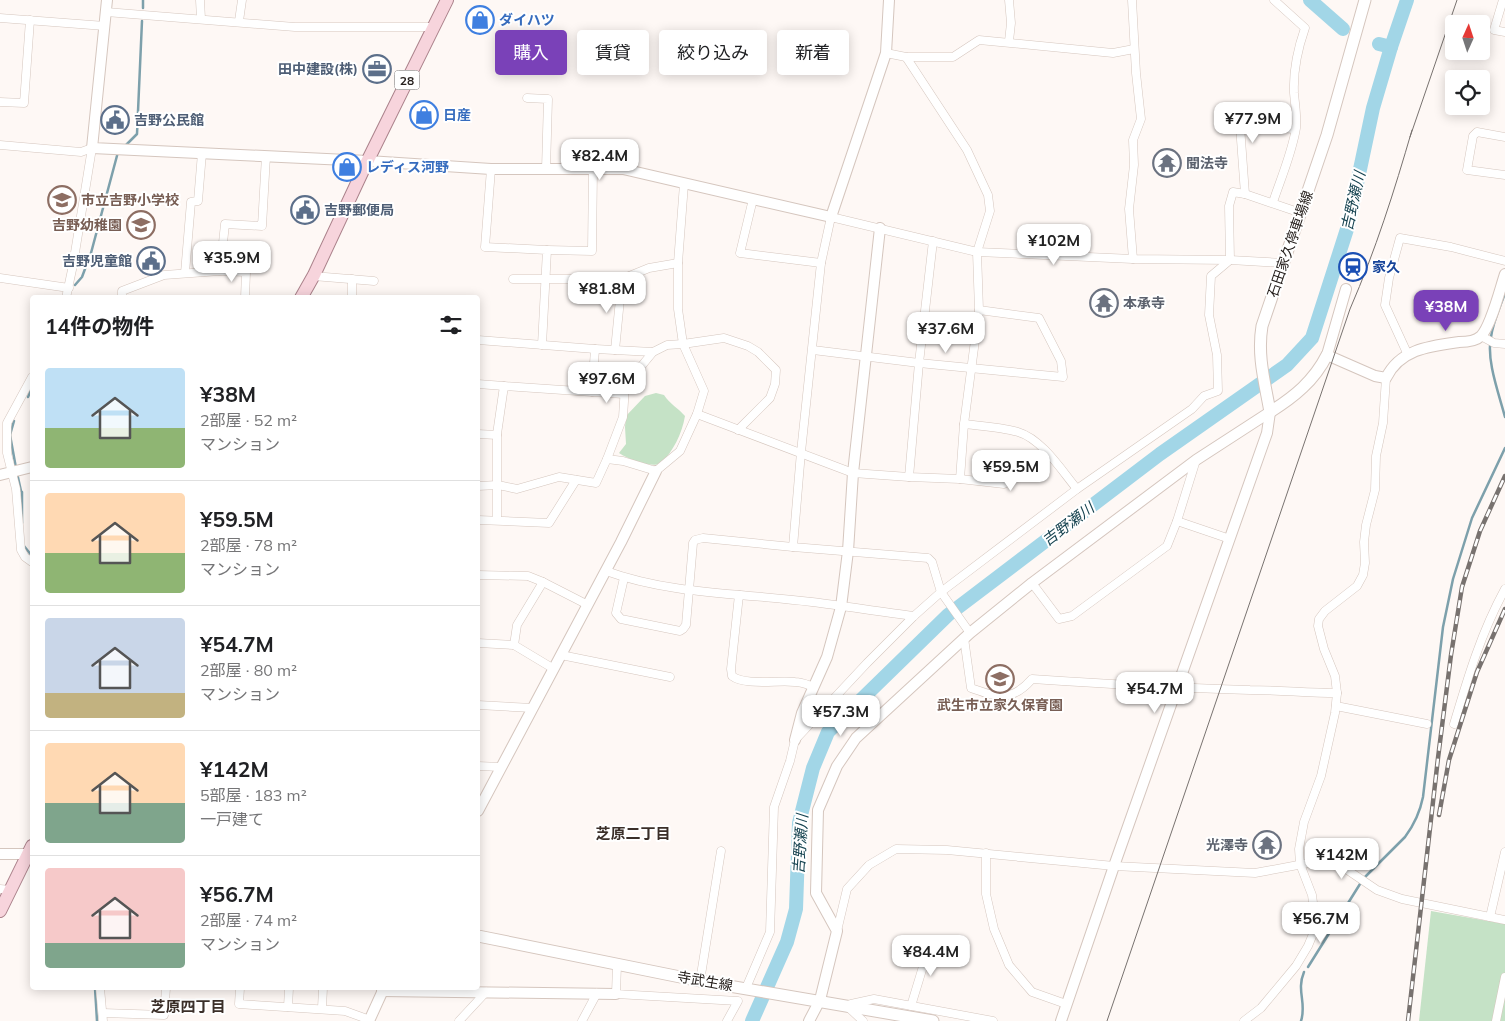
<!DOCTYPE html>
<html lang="ja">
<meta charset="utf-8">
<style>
:root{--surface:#fff;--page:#f2f2f2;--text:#202124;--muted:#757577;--line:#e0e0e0;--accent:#7a41b8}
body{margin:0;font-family:Mulish,"Noto Sans JP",sans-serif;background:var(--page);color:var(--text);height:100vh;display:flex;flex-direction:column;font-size:19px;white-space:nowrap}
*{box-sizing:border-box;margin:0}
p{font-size:16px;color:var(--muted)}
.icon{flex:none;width:28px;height:28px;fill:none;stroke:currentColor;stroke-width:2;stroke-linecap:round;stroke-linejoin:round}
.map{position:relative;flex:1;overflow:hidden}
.side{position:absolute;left:30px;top:295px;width:450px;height:695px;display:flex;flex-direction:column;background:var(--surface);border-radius:5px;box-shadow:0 2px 12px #0003}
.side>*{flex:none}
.hud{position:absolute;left:495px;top:30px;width:475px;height:45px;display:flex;gap:10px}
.needle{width:32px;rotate:3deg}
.tools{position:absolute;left:1445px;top:15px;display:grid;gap:10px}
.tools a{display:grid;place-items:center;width:45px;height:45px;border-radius:5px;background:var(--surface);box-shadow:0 2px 12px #0003;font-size:25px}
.price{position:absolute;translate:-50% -42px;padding:0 11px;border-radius:10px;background:#fff;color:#222;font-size:16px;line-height:32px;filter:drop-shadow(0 1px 2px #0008)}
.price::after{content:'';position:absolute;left:50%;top:30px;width:15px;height:11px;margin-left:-8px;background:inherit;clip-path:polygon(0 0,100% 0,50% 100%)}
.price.selected{background:var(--accent);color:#fff}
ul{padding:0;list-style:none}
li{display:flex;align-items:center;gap:15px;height:125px;padding:0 15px}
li+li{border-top:1px solid var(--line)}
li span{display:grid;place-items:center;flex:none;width:140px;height:100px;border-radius:5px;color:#555}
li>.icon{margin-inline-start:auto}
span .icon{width:60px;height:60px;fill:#fffc;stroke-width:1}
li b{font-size:21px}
h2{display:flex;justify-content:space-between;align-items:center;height:60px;padding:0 15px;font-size:21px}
.chip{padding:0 18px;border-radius:5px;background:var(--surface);box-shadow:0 2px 12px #0003;font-size:18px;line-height:45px}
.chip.selected{background:var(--accent);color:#fff}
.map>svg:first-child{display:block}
</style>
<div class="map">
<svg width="1505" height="1021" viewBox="0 0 1505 1021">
<rect width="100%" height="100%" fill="#fef8f5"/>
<g fill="#c5e2c6">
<path d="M656 393 664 395C670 404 678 408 685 416 682 434 673 451 661 464 647 467 630 460 619 453L626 444 625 427 626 416 645 396Z"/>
<polygon points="1431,911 1505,924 1505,1021 1419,1021"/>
</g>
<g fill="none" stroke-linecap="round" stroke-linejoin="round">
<g stroke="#7da0ab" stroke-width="2.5">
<polyline points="143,8 143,0"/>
<polyline points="124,147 137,134 142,21"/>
<polyline points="75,285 82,277 91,253 118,152"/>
<path d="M1505 293C1500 307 1493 322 1491 337 1486 360 1499 394 1505 417"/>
<polyline points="28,397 32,388"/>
<polyline points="14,421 10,435 16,468"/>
<polyline points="17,473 21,491"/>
<polyline points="22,492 22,523"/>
<polyline points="24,546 32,556"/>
<path d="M1365 877 1405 837C1414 825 1420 812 1423 797L1443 627 1453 579 1472 518 1505 448"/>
<polyline points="1308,967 1360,884"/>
<polyline points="95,988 97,1021"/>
<path d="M1301 1021C1307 1003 1296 991 1304 972"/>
</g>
<g stroke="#a2d6e7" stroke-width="14">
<polyline points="1310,0 1343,29"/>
<polyline points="1391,47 1407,0"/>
<polyline points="752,1021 787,942 796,909 799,823 813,768 828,732 948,615 1160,454 1287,365 1312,338 1348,226 1373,108 1391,47 1379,44"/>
</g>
<defs>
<g id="minor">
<polyline points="200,0 201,19"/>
<polyline points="1009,0 1011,23 1009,41"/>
<polyline points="1132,0 1136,73 1141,119 1133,140 1134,165 1129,209 1133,259"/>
<polyline points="1503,0 1494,30 1505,32"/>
<polyline points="106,12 295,27 434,27"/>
<polyline points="0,18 105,26"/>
<polyline points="239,21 242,0"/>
<polyline points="886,53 906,57 953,57 979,40 1113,53 1134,49"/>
<polyline points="906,57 967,150 988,195 990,211 977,252 979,310 964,424 960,479"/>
<polyline points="527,98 548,99 546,169"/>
<polyline points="0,102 24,103 30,20"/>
<polyline points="1505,137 1477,132 1473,136 1467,170 1505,175"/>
<polyline points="0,145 81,152 92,148"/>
<polyline points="491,169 485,247 547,250 542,345"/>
<polyline points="1245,194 1240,126 1295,129"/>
<polyline points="753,199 740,253 821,263"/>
<path d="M1273 202C1281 178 1292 153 1296 128 1297 115 1295 105 1294 93 1293 71 1298 48 1305 28L1274 0"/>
<polyline points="547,250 592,251 593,169"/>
<polyline points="220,271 225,224 262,226 266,156"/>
<polyline points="185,273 191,202 198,201 202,153"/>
<polyline points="313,276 374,281"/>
<polyline points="0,278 69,288"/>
<polyline points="352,279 352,298"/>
<polyline points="513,279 622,279 649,268 678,263"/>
<polyline points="66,298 73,265 92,148"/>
<polyline points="122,298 122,291 164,275 220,271 246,272 245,298"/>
<polyline points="1481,336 1494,343 1505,344"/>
<polyline points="478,340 595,349 592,392 504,386 497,434 497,520"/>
<polyline points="595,349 653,352 667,345 683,344 724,338 748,346 758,352 776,370 775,384 770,398 738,430"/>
<polyline points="615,350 622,279"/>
<polyline points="813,350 919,363 1063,377 1061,361 1039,318 979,310"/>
<polyline points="1408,355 1385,305 1389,278 1400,238 1451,247 1505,261"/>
<polyline points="32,377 7,423 7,453 16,489 21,550 25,557 32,562"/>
<polyline points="478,384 504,386"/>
<polyline points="592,392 624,394"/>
<polyline points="697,414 853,473 909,477 960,479 1004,484 1046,452"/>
<path d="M964 424C982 426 1001 427 1018 432 1042 439 1062 471 1077 489"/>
<polyline points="478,434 497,435"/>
<polyline points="607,459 623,417 625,386 653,352"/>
<polyline points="909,477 919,363 933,241"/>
<polyline points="478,486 498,485 517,489 559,477 596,483 607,459 623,461 656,471 680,451 697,414 704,391 683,344 678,309 678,263 684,184"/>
<polyline points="478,520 549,523 576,480"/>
<polyline points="1177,521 1230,539"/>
<path d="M606 571C672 595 743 593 812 602 846 606 880 612 914 616"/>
<polyline points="478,575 528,576 543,582"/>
<polyline points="624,578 616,613 621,619 680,631 683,629 686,625 693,543 695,540 703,538 793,547"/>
<polyline points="1032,583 1059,619 1072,616 1167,546 1177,521 1196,460"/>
<path d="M739 595 731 669 732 676C745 686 778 680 795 682 802 682 808 685 814 687"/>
<polyline points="970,633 941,592 932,562 928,558 793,547 801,452 821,263 831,217 977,252 1133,259 1230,260 1283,263"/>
<path d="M964 638 971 688C997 697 1011 703 1032 679 1105 684 1177 688 1250 690 1279 690 1308 693 1337 693"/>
<polyline points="478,643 514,645 554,669"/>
<polyline points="514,645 517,625 543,582 588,605"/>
<polyline points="561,655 670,677"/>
<polyline points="478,705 533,708"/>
<polyline points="1336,706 1427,724"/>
<path d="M1454 724C1468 677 1481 633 1505 589"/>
<polyline points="478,766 501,767"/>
<polyline points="986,853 986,894 994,929 1009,965 1032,992 1066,1004"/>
<polyline points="0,889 10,890"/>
<polyline points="1490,917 1505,852"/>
<polyline points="837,931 847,889 869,865 896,849 947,850 1114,866 1255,873 1314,862 1328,863 1343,867 1377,890 1402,899 1505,920"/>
<polyline points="617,964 616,994 738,1001 727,1021"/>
<polyline points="700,981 721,851"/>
<polyline points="100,988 103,1021"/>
<polyline points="240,988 239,1004 345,1011 370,1020"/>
<polyline points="746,988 770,932 774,807 790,761 795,740 867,663 914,616 941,592 1077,489 1192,409 1204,396 1218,391 1217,355 1209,315 1211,276 1230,260 1229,206 1233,192 1245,194 1301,213"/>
<polyline points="851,1004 874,999 993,1021"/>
<polyline points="911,1006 925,960 921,947"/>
<polyline points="288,1007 289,988"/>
<polyline points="848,1007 863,1021"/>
<polyline points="322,1008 323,988"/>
<polyline points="103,1013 164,1015 166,988"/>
<polyline points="459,1021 486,992"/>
<polyline points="582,1021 597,993"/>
<polyline points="1244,1021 1261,1008 1296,966 1308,946 1313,934 1315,918 1312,895 1300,864 1299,849 1304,822 1321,776 1335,713 1337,693 1335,676 1324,649 1318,626 1319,619 1325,611 1357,586 1363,575 1365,563 1364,542 1366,525 1375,490 1376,456 1383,423 1386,378"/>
<polyline points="1496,1021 1505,977"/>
</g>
<g id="tertiary">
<polyline points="107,0 92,148 368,161 491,169 623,169 831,217 886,53 889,0"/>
<path d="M1346 289 1327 355 1375 376 1386 378C1400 349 1430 346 1459 342 1466 342 1476 341 1481 336 1491 326 1500 289 1505 274"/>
<polyline points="0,475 32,467"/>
<polyline points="795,740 802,713 827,657 841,607 848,551 853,473 880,228"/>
<polyline points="478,811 621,542 656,471"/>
<polyline points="0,854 29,854"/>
<polyline points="382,991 616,994"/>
<polyline points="369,1021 384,988"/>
<polyline points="809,1021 820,1000 837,931 816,893 818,810 837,766 856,738 970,633 1032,583 1196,460 1270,412"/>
<polyline points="1061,1021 1114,866 1267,433 1270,412"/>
</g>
<g id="secondary">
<path d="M1327 355C1314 381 1294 397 1270 412 1265 383 1257 356 1262 326L1327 135 1365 0"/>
<polyline points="478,936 700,981 933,1021"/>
</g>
<g id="primary">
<polyline points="301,298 314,275 365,166 447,0"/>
<polyline points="0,911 32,846"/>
</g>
</defs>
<use href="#minor" stroke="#d5c6be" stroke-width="9"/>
<use href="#tertiary" stroke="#d5c6be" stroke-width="12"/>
<use href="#secondary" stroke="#d5c6be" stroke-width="13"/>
<use href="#primary" stroke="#ab828b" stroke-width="14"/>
<use href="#minor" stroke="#fff" stroke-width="8"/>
<use href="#tertiary" stroke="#fff" stroke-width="10"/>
<use href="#secondary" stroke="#fff" stroke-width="11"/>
<use href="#primary" stroke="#f7d4dc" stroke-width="12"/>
<g stroke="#78726f" stroke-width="1">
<polyline points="1410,137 1457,0"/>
<path d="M1107 1021 1350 309C1376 249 1394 192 1412 130"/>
</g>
<defs>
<g id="rail">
<polyline points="1439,815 1449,760 1477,672 1505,609"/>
<polyline points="1408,1021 1438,758 1451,655 1462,587 1480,531 1505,476"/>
</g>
</defs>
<use href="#rail" stroke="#78726f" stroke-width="4.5"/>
<use href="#rail" stroke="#fff" stroke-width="2.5" stroke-dasharray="8" stroke-linecap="butt"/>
</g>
<defs>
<symbol id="shop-ring" viewBox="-11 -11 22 22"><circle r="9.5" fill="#fff" stroke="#3f7fe0" stroke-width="1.5"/><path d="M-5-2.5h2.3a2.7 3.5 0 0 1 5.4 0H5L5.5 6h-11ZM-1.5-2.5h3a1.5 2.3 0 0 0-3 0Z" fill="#3f7fe0"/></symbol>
<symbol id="office-ring" viewBox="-11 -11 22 22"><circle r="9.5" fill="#fff" stroke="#5c6f8a" stroke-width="1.5"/><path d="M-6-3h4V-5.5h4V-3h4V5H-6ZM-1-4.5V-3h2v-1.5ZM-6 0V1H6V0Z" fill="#5c6f8a"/></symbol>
<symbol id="civic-ring" viewBox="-11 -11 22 22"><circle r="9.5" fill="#fff" stroke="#5c6f8a" stroke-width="1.5"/><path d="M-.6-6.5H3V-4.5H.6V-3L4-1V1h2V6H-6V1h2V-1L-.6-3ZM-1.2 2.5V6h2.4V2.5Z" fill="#5c6f8a"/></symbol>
<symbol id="temple-ring" viewBox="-11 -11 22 22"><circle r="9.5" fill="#fff" stroke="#6b7280" stroke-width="1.5"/><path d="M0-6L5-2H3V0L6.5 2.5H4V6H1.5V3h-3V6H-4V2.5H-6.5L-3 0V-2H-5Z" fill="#6b7280"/></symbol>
<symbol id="school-ring" viewBox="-11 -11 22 22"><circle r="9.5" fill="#fff" stroke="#8d6e63" stroke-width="1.5"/><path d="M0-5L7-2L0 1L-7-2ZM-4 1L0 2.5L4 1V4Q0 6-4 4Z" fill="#8d6e63"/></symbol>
<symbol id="station-ring" viewBox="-11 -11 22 22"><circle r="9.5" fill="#fff" stroke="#1a4fb4" stroke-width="1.5"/><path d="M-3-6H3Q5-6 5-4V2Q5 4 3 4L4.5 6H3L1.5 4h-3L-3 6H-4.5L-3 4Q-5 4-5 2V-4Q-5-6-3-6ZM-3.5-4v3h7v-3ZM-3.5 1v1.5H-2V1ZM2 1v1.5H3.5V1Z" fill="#1a4fb4"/></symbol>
</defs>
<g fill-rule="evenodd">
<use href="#shop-ring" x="464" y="4" width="32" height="32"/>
<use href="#office-ring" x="361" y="53" width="32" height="32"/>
<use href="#shop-ring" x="408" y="99" width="32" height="32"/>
<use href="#civic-ring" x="99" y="104" width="32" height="32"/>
<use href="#temple-ring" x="1151" y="147" width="32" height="32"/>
<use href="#shop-ring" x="331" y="151" width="32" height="32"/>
<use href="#school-ring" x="46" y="184" width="32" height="32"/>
<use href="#civic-ring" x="289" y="194" width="32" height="32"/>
<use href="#school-ring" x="125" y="209" width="32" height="32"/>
<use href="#civic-ring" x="135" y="245" width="32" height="32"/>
<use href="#station-ring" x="1337" y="251" width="32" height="32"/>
<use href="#temple-ring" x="1088" y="287" width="32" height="32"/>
<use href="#school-ring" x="984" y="663" width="32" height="32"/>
<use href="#temple-ring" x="1251" y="829" width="32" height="32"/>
</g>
<g text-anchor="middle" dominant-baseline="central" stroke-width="4" stroke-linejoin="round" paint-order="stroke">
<rect fill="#fff" stroke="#686462" stroke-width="1" x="394.5" y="70.5" width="25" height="19" rx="4"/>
<g font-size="12" font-weight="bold" fill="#27211e">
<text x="407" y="80">28</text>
</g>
<g font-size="14" font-weight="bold" fill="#366cbe" stroke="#fff" text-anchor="start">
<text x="499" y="20">ダイハツ</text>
<text x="443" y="115">日産</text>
<text x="366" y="167">レディス河野</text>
</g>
<g font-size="14" font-weight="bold" fill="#4e5e75" stroke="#fff" text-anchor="end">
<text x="358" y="69">田中建設(株)</text>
<text x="134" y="120" text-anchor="start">吉野公民館</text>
<text x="324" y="210" text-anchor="start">吉野郵便局</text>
<text x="132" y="261">吉野児童館</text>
</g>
<g font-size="14" font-weight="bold" fill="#5b616d" stroke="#fff" text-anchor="start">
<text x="1186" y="163">聞法寺</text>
<text x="1123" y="303">本承寺</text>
<text x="1248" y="845" text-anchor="end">光澤寺</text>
</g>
<g font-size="14" font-weight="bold" fill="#785e54" stroke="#fff" text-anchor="start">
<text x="81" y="200">市立吉野小学校</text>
<text x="122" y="225" text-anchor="end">吉野幼稚園</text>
<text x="1000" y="705" text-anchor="middle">武生市立家久保育園</text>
</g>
<g font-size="14" fill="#27211e" stroke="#fff">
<text transform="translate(1290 244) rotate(-71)">石田家久停車場線</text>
<text transform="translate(705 981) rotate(10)">寺武生線</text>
</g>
<g font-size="14" font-weight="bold" fill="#164399" stroke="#fff" text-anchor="start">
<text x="1372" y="267">家久</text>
</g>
<g font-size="15" font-style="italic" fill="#174451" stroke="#fff">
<text transform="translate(1353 201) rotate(-77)">吉野瀬川</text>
<text transform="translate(1068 524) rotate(-37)">吉野瀬川</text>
<text transform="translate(800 844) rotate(-86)">吉野瀬川</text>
</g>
<g font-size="15" font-weight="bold" fill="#3b2f29" stroke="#fff">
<text x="633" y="833">芝原二丁目</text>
<text x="188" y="1006">芝原四丁目</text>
</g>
</g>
</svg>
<div class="tools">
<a><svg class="needle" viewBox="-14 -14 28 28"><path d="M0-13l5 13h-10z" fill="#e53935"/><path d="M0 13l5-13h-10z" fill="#757577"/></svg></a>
<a><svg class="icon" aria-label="locate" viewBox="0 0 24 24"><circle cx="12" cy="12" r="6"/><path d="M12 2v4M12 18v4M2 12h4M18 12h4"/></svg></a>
</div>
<b class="price" style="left:1253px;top:144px">¥77.9M</b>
<b class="price" style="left:600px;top:181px">¥82.4M</b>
<b class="price" style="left:1054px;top:266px">¥102M</b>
<b class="price" style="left:232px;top:283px">¥35.9M</b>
<b class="price" style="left:607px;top:314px">¥81.8M</b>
<b class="price selected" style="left:1446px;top:332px">¥38M</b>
<b class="price" style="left:946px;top:354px">¥37.6M</b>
<b class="price" style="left:607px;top:404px">¥97.6M</b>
<b class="price" style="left:1011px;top:492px">¥59.5M</b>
<b class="price" style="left:1155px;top:714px">¥54.7M</b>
<b class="price" style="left:841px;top:737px">¥57.3M</b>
<b class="price" style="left:1342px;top:880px">¥142M</b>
<b class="price" style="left:1321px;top:944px">¥56.7M</b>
<b class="price" style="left:931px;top:977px">¥84.4M</b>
<div class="hud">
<a class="chip selected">購入</a>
<a class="chip">賃貸</a>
<a class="chip">絞り込み</a>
<a class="chip">新着</a>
</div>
<section class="side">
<h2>14件の物件<svg class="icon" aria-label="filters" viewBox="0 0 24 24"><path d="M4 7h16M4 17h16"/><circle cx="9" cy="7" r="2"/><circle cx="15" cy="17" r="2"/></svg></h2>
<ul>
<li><span style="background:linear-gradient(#bfe0f5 60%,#8fb573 0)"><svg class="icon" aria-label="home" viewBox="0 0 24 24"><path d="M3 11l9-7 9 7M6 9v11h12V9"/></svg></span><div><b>¥38M</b><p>2部屋 · 52 m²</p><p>マンション</p></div></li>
<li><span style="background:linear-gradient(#ffd9b3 60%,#8fb573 0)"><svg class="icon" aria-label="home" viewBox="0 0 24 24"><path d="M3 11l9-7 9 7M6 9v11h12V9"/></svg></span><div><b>¥59.5M</b><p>2部屋 · 78 m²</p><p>マンション</p></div></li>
<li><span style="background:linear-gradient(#c9d6e8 75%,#c2b280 0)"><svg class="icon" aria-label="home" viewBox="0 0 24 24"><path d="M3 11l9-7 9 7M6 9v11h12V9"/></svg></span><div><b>¥54.7M</b><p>2部屋 · 80 m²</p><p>マンション</p></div></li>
<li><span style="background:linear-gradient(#ffd9b3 60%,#7fa58c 0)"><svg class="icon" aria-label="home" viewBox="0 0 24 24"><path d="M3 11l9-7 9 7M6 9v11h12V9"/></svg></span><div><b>¥142M</b><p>5部屋 · 183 m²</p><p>一戸建て</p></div></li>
<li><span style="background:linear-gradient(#f6c9c9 75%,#7fa58c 0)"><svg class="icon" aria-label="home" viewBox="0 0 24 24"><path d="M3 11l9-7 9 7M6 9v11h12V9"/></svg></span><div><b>¥56.7M</b><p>2部屋 · 74 m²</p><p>マンション</p></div></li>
</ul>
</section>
</div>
